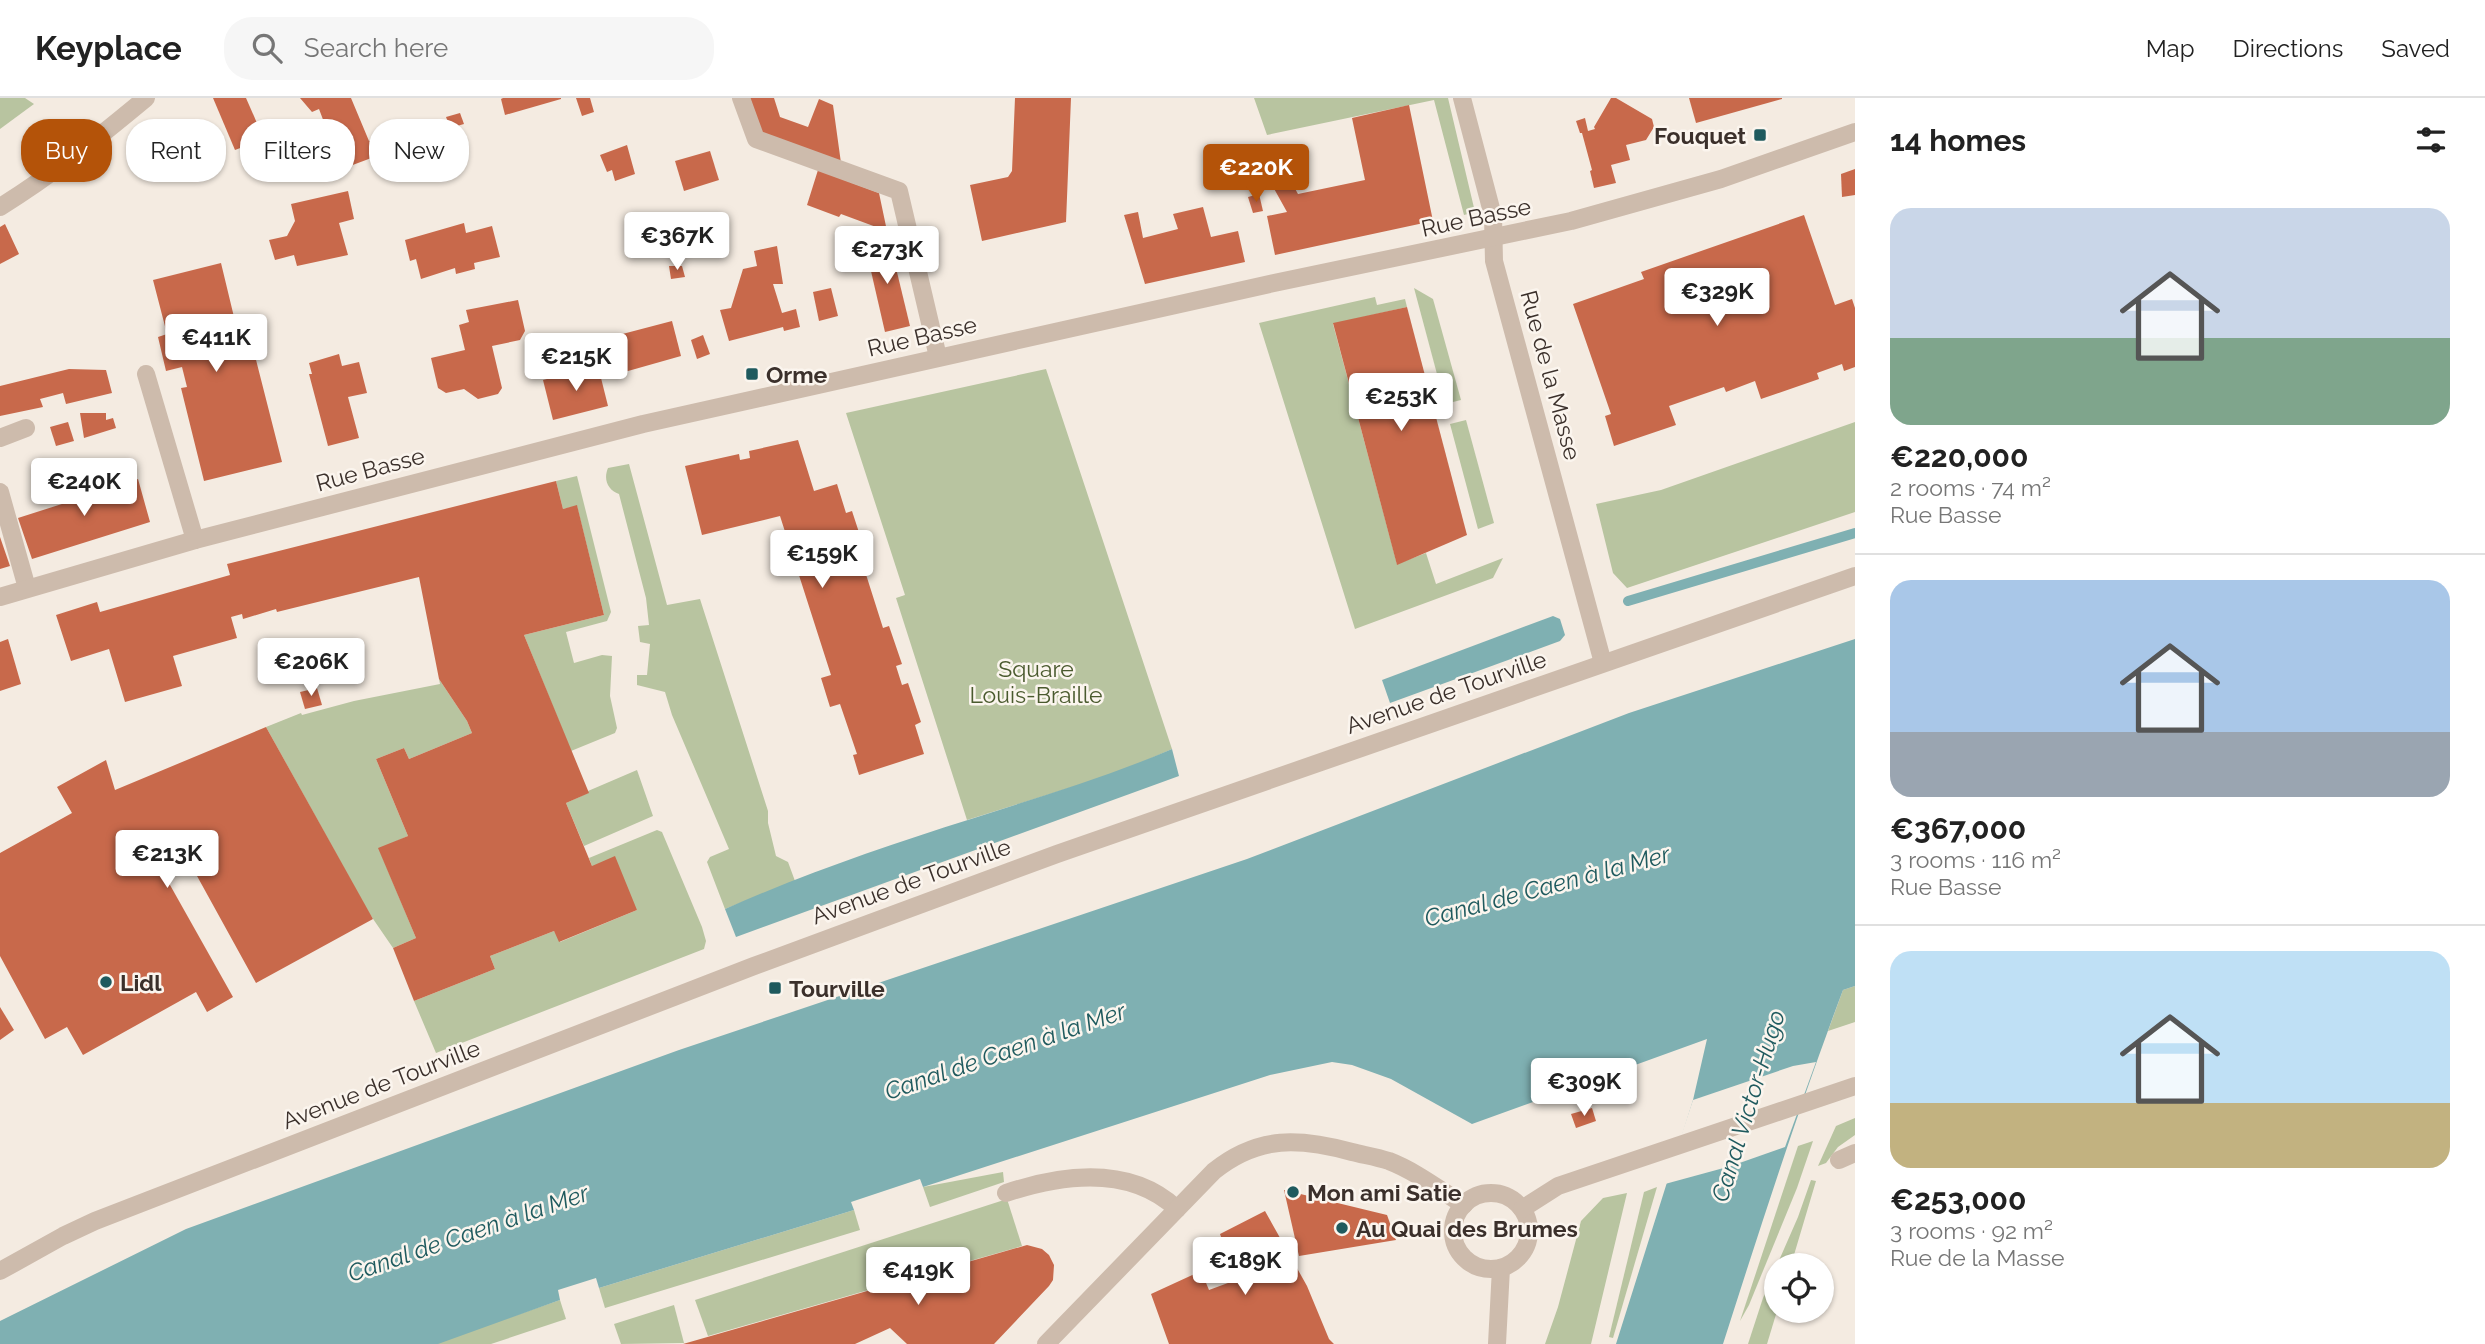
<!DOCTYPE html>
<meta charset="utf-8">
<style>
:root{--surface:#fff;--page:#f6f6f6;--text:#222;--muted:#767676;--line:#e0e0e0;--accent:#b45309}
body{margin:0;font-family:Raleway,sans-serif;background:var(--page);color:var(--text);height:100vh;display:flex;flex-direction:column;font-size:26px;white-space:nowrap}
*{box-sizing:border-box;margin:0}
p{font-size:23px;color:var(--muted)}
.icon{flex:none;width:38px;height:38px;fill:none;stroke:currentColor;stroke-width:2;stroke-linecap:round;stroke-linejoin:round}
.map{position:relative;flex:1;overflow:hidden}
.details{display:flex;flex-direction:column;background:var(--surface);width:630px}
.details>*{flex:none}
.hud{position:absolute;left:21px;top:21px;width:665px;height:63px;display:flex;gap:14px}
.tools{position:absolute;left:1764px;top:1155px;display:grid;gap:14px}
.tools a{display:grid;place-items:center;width:70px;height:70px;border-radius:50%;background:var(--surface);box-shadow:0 2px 5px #0004;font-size:35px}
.price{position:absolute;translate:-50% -60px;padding:0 16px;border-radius:7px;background:#fff;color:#222;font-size:23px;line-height:46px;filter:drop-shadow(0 2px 4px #0008)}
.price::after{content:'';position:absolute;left:50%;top:42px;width:21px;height:16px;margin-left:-10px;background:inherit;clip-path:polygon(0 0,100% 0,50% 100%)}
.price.on{background:var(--accent);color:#fff}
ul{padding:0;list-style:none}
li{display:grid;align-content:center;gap:14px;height:371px;padding:0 35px}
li+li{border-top:2px solid var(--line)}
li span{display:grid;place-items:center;height:217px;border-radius:21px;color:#555}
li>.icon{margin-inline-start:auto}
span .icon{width:126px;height:126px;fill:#fffc;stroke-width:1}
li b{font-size:30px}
h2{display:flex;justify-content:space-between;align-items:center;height:84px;padding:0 35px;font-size:30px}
.chip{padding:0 24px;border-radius:28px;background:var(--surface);box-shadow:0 2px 5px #0004;font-size:24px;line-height:63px}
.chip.on{background:var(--accent);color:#fff}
header{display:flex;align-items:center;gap:42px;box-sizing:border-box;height:98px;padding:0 35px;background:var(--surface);border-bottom:2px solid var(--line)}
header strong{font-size:33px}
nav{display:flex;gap:38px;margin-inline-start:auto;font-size:24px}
.search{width:490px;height:63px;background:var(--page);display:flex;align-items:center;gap:18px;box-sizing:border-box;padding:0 24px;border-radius:28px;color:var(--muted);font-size:26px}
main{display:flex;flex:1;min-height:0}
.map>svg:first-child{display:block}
</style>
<header>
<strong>Keyplace</strong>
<div class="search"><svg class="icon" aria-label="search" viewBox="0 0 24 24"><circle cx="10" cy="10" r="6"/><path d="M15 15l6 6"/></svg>Search here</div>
<nav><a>Map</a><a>Directions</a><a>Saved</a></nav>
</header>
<main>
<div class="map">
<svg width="1855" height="1246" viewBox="0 0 1855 1246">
<rect width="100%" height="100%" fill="#f4ebe1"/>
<g fill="#b8c4a0">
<polygon points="0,0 25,0 34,6 0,31"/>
<polygon points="1254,0 1448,0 1475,114 1464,117 1434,2 1267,37"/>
<polygon points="1414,190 1433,201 1461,302 1445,306"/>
<polygon points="1375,199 1377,207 1405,201 1407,209 1333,226 1397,466 1426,455 1436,486 1503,460 1493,480 1355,531 1259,225"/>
<polygon points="1046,271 1172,651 1120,674 967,722 896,500 905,497 846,315"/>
<polygon points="1466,322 1494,425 1478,431 1450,326"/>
<polygon points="1855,324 1855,414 1627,490 1613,475 1596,406 1661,392"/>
<path d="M629 366 667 507 700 501 768 713V725L776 758 788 764 795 783 725 811 707 764 710 759 729 751 672 617 665 594 637 587V577H647L650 546 640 544 638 528 649 527 646 500 619 396C608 392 603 382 608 370Z"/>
<polygon points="577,378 611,514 607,523 566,534 574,565 602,557 612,558 610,598 617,630 615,635 571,653 524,537 604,517 577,408 563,411 556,383"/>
<polygon points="439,581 467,623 472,635 409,661 404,650 376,661 408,738 379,751 416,840 393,850 369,815 266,629 301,615 302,617 354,603 440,586"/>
<polygon points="637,672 653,718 584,748 566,705 588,695 588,693"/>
<polygon points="657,732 662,734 702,829 706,843 704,851 436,955 414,903 495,871 490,858 554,833 560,844 637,812 592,768 589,760"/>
<polygon points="1855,888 1855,924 1828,933 1843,892"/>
<polygon points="1855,1020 1855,1037 1838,1049 1826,1065 1818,1068 1836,1028"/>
<polygon points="1813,1043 1797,1090 1749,1207 1740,1223 1798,1048"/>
<polygon points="1003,1074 1004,1084 930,1109 923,1089"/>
<polygon points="1811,1082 1816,1083 1791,1167 1777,1167 1798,1119"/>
<polygon points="1657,1089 1613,1240 1609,1239 1644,1094"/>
<polygon points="1627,1095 1591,1246 1545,1246 1558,1209 1581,1123 1603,1100"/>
<polygon points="1007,1101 1022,1148 708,1238 695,1202"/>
<polygon points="854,1112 860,1132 605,1210 599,1190"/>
<polygon points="1776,1170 1777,1213 1767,1246 1748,1246 1763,1200"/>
<polygon points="560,1202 566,1221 491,1246 433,1246"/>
<polygon points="674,1207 684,1245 621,1246 614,1226"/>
</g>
<g fill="#7fb0b2">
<polygon points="1553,518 1560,521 1565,537 1560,543 1390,605 1382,582"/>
<path d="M1855 541V888L1843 892C1799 1009 1761 1127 1723 1246H1616L1693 1002 1707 941 1472 1026 1391 981 1352 967 1332 964 1270 977 923 1089 920 1081 851 1104 854 1112 599 1190 596 1180 558 1192 560 1202 438 1246H0V1223L186 1131 679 952 1247 761 1629 615Z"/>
<path d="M1172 651 1179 678 736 839 725 811C804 776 888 747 971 721 1039 699 1107 679 1172 651Z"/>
</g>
<polygon fill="#f4ebe1" points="1816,964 1785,1049 1731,1068 1665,1086 1693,1002 1793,968"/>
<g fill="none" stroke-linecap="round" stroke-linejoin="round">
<polyline stroke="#7fb0b2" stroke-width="10" points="1628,503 1855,435"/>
</g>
<g fill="#c8694b">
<polygon points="213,0 246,0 264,41 235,52"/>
<polygon points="300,0 351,0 369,43 393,36 398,50 342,71 338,70 334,55 328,52 326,44 330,40 319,11 312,14"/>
<polygon points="503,0 561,0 561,1 505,17 501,1"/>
<polygon points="576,0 590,0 594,14 582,18"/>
<polygon points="750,0 774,0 780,19 808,29 819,1 833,7 841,65 763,38"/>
<polygon points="1015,0 1071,0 1066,124 982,143 970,87 1008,79 1012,73"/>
<polygon points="1611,0 1616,0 1652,21 1654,29 1646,42 1626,47 1630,62 1611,67 1616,85 1594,90 1590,73 1592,72 1582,35 1580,35 1576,23 1585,20 1588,33 1595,31 1594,29"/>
<polygon points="1689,0 1782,0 1782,1 1696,25"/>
<polygon points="1409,7 1433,123 1275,157 1267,118 1287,114 1272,87 1288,78 1298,96 1365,82 1352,20"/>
<polygon points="460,15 464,26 450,30 446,19"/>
<polygon points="627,47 635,76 615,83 612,72 607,74 600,57"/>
<polygon points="710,53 719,82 684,93 675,63"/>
<polygon points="1855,71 1855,97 1842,99 1841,76"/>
<polygon points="818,72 879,95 887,133 841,116 839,119 807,107"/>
<polygon points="348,93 354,121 339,125 348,157 297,168 294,157 275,162 269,142 287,138 295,123 291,106"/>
<polygon points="1259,96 1263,113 1253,115 1248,99"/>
<polygon points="1203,109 1211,139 1238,133 1245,164 1145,186 1124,117 1138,114 1143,140 1178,131 1173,116"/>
<polygon points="1804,117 1835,207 1852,201 1855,210 1855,269 1844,273 1842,266 1817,275 1819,281 1761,301 1755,283 1726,294 1724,289 1669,308 1676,327 1614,348 1605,318 1611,316 1573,206 1644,181 1641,174"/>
<polygon points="464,125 466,135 492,128 500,159 474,165 475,171 456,176 455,170 421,181 416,161 410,163 405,142"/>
<polygon points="5,126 19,156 0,166 0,129"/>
<polygon points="889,141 910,228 885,234 865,147"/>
<polygon points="777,148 783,186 773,186 782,215 796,211 800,229 784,233 783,229 729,243 720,212 731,210 743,171 757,168 754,153"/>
<polygon points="221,165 234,219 237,219 245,252 253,250 282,364 204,383 181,290 187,289 182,269 166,273 158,239 167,236 153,182"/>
<polygon points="669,168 682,168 685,179 671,181"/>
<polygon points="831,190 838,218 819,223 813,194"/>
<polygon points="518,202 525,233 520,242 492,248 502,290 498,296 478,301 464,291 446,295 438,290 431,260 465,252 459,227 469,224 466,212"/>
<polygon points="1407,209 1467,437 1397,467 1333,225"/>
<polygon points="672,223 681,258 621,275 611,239"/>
<polygon points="703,237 710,256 697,261 691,242"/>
<polygon points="339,256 342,268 359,264 367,295 348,299 359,340 328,348 309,276 312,276 309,265"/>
<polygon points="598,268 608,308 553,322 543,282"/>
<polygon points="69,271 106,272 112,295 66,306 63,295 40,301 43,309 0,318 0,288"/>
<polygon points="80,315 106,315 106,322 113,320 116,330 84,340"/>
<polygon points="68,324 74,343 56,348 50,329"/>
<polygon points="798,342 814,393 837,386 846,415 852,413 869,465 863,467 883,530 889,528 902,566 896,568 902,587 908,585 921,624 915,627 924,656 859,677 853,657 857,656 840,606 830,609 821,580 831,577 780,418 702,437 685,368 739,356 740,362 750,360 749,353"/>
<polygon points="66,379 74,402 138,381 150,424 32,461 18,420 65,405 57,382"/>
<polygon points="556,383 563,411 577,407 604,517 524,537 589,695 566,705 592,768 615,758 637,812 559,844 554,833 490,858 495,871 414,903 393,850 416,840 378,750 408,738 376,661 404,650 409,661 472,635 467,623 439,581 419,479 277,514 276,511 243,521 242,516 231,519 237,540 173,558 182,588 125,604 109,551 71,563 56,517 97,504 100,514 230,477 227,466"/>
<polygon points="0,439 10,468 0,471"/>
<polygon points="8,541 21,586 0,593 0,544"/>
<polygon points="317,590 322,607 305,611 300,594"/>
<polygon points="266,629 373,821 256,885 186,758 161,771 233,899 207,914 196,894 83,957 67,929 45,941 0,858 0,755 72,715 57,689 106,662 115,692"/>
<polygon points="0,909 14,932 0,942"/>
<polygon points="1592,1010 1596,1023 1576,1030 1571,1016"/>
<polygon points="1284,1092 1387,1117 1396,1142 1299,1158"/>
<polygon points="1265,1113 1307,1188 1329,1241 1334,1246 1169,1246 1151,1196 1201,1173 1209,1192 1236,1182 1220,1136"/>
<polygon points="1027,1147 1042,1151 1049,1157 1054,1167 1053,1182 1049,1188 994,1246 907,1246 890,1230 855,1246 683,1246"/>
</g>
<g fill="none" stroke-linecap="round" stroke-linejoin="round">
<g stroke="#cdbbac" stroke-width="18">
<polyline points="741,0 756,41 899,93 938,259"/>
<polyline points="1462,0 1493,118 1494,163 1603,565"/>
<path d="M0 109C52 77 99 39 146 0"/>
<polyline points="146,276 195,442"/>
<polyline points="0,340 26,330"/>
<polyline points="0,394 27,490"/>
<polyline points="0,499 195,442 643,326 1274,185 1571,123 1721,81 1855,34"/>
<polyline points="1839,1062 1855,1055"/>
<path d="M1006 1095C1063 1076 1130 1067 1177 1111"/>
<circle cx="1491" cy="1133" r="38"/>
<polyline points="1522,1111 1558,1088 1855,988"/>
<polyline points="0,1173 63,1138 95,1123 754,868 1057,756 1855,478"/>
<path d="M1046 1246 1214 1073C1259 1037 1300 1040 1352 1054 1364 1057 1377 1059 1389 1063 1415 1073 1440 1092 1464 1107"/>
<polyline points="1497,1246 1501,1170"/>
</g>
</g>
<g fill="#1f5a5e" stroke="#fbf5ee" stroke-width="2.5">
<rect x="1753" y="30" width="14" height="14" rx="3.5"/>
<rect x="745" y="269" width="14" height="14" rx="3.5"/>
<circle cx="106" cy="884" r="7"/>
<rect x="768" y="883" width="14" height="14" rx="3.5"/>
<circle cx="1293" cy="1094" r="7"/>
<circle cx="1342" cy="1130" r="7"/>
</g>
<g text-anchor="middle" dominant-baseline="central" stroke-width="5" stroke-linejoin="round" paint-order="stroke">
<g font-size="23" font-weight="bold" fill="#3b302b" stroke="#fbf5ee" text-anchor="start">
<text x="1746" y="37" text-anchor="end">Fouquet</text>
<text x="766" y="276">Orme</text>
<text x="120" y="884">Lidl</text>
<text x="789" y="890">Tourville</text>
<text x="1307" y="1094">Mon ami Satie</text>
<text x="1356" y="1130">Au Quai des Brumes</text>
</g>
<g font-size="23" fill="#3b302b" stroke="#fbf5ee">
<text transform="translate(1476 119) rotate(-12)">Rue Basse</text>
<text transform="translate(922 238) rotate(-13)">Rue Basse</text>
<text transform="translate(1551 277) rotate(75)">Rue de la Masse</text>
<text transform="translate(370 371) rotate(-15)">Rue Basse</text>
<text transform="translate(1446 594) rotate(-19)">Avenue de Tourville</text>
<text transform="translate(911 783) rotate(-20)">Avenue de Tourville</text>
<text transform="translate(381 986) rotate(-21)">Avenue de Tourville</text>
</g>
<g font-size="23" fill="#4a5a2e" stroke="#fbf5ee">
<text x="1036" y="570">Square<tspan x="1036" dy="26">Louis-Braille</tspan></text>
</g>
<g font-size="24" font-style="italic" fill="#1f5a5e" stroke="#fbf5ee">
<text transform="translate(1547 788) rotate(-15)">Canal de Caen à la Mer</text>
<text transform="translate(1005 953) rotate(-19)">Canal de Caen à la Mer</text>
<text transform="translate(1748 1008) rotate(-73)">Canal Victor-Hugo</text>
<text transform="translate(468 1135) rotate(-19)">Canal de Caen à la Mer</text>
</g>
</g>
</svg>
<div class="tools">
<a><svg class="icon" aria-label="locate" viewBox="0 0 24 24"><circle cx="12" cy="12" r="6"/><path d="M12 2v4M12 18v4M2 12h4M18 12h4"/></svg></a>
</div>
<b class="price on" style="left:1256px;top:106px">€220K</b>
<b class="price" style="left:677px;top:174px">€367K</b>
<b class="price" style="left:887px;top:188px">€273K</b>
<b class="price" style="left:1717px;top:230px">€329K</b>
<b class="price" style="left:216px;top:276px">€411K</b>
<b class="price" style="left:576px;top:295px">€215K</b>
<b class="price" style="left:1401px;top:335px">€253K</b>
<b class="price" style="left:84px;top:420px">€240K</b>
<b class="price" style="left:822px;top:492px">€159K</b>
<b class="price" style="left:311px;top:600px">€206K</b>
<b class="price" style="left:167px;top:792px">€213K</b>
<b class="price" style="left:1584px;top:1020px">€309K</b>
<b class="price" style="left:1245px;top:1199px">€189K</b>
<b class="price" style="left:918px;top:1209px">€419K</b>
<div class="hud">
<a class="chip on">Buy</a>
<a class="chip">Rent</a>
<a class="chip">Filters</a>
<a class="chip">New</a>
</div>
</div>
<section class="details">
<h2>14 homes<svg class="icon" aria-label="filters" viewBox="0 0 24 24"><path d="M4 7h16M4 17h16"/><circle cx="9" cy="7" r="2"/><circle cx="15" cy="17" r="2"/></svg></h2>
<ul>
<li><span style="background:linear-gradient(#c9d6e8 60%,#7fa58c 0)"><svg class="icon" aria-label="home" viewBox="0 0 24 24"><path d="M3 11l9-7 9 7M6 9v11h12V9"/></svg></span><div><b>€220,000</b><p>2 rooms · 74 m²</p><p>Rue Basse</p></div></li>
<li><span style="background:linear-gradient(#a9c7e8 70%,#9aa5b1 0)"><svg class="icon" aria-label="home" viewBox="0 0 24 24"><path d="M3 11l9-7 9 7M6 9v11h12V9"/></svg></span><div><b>€367,000</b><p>3 rooms · 116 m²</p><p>Rue Basse</p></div></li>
<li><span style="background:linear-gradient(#bfe0f5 70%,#c2b280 0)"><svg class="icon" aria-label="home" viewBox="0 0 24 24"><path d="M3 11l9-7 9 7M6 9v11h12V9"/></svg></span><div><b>€253,000</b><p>3 rooms · 92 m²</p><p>Rue de la Masse</p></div></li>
</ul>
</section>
</main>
